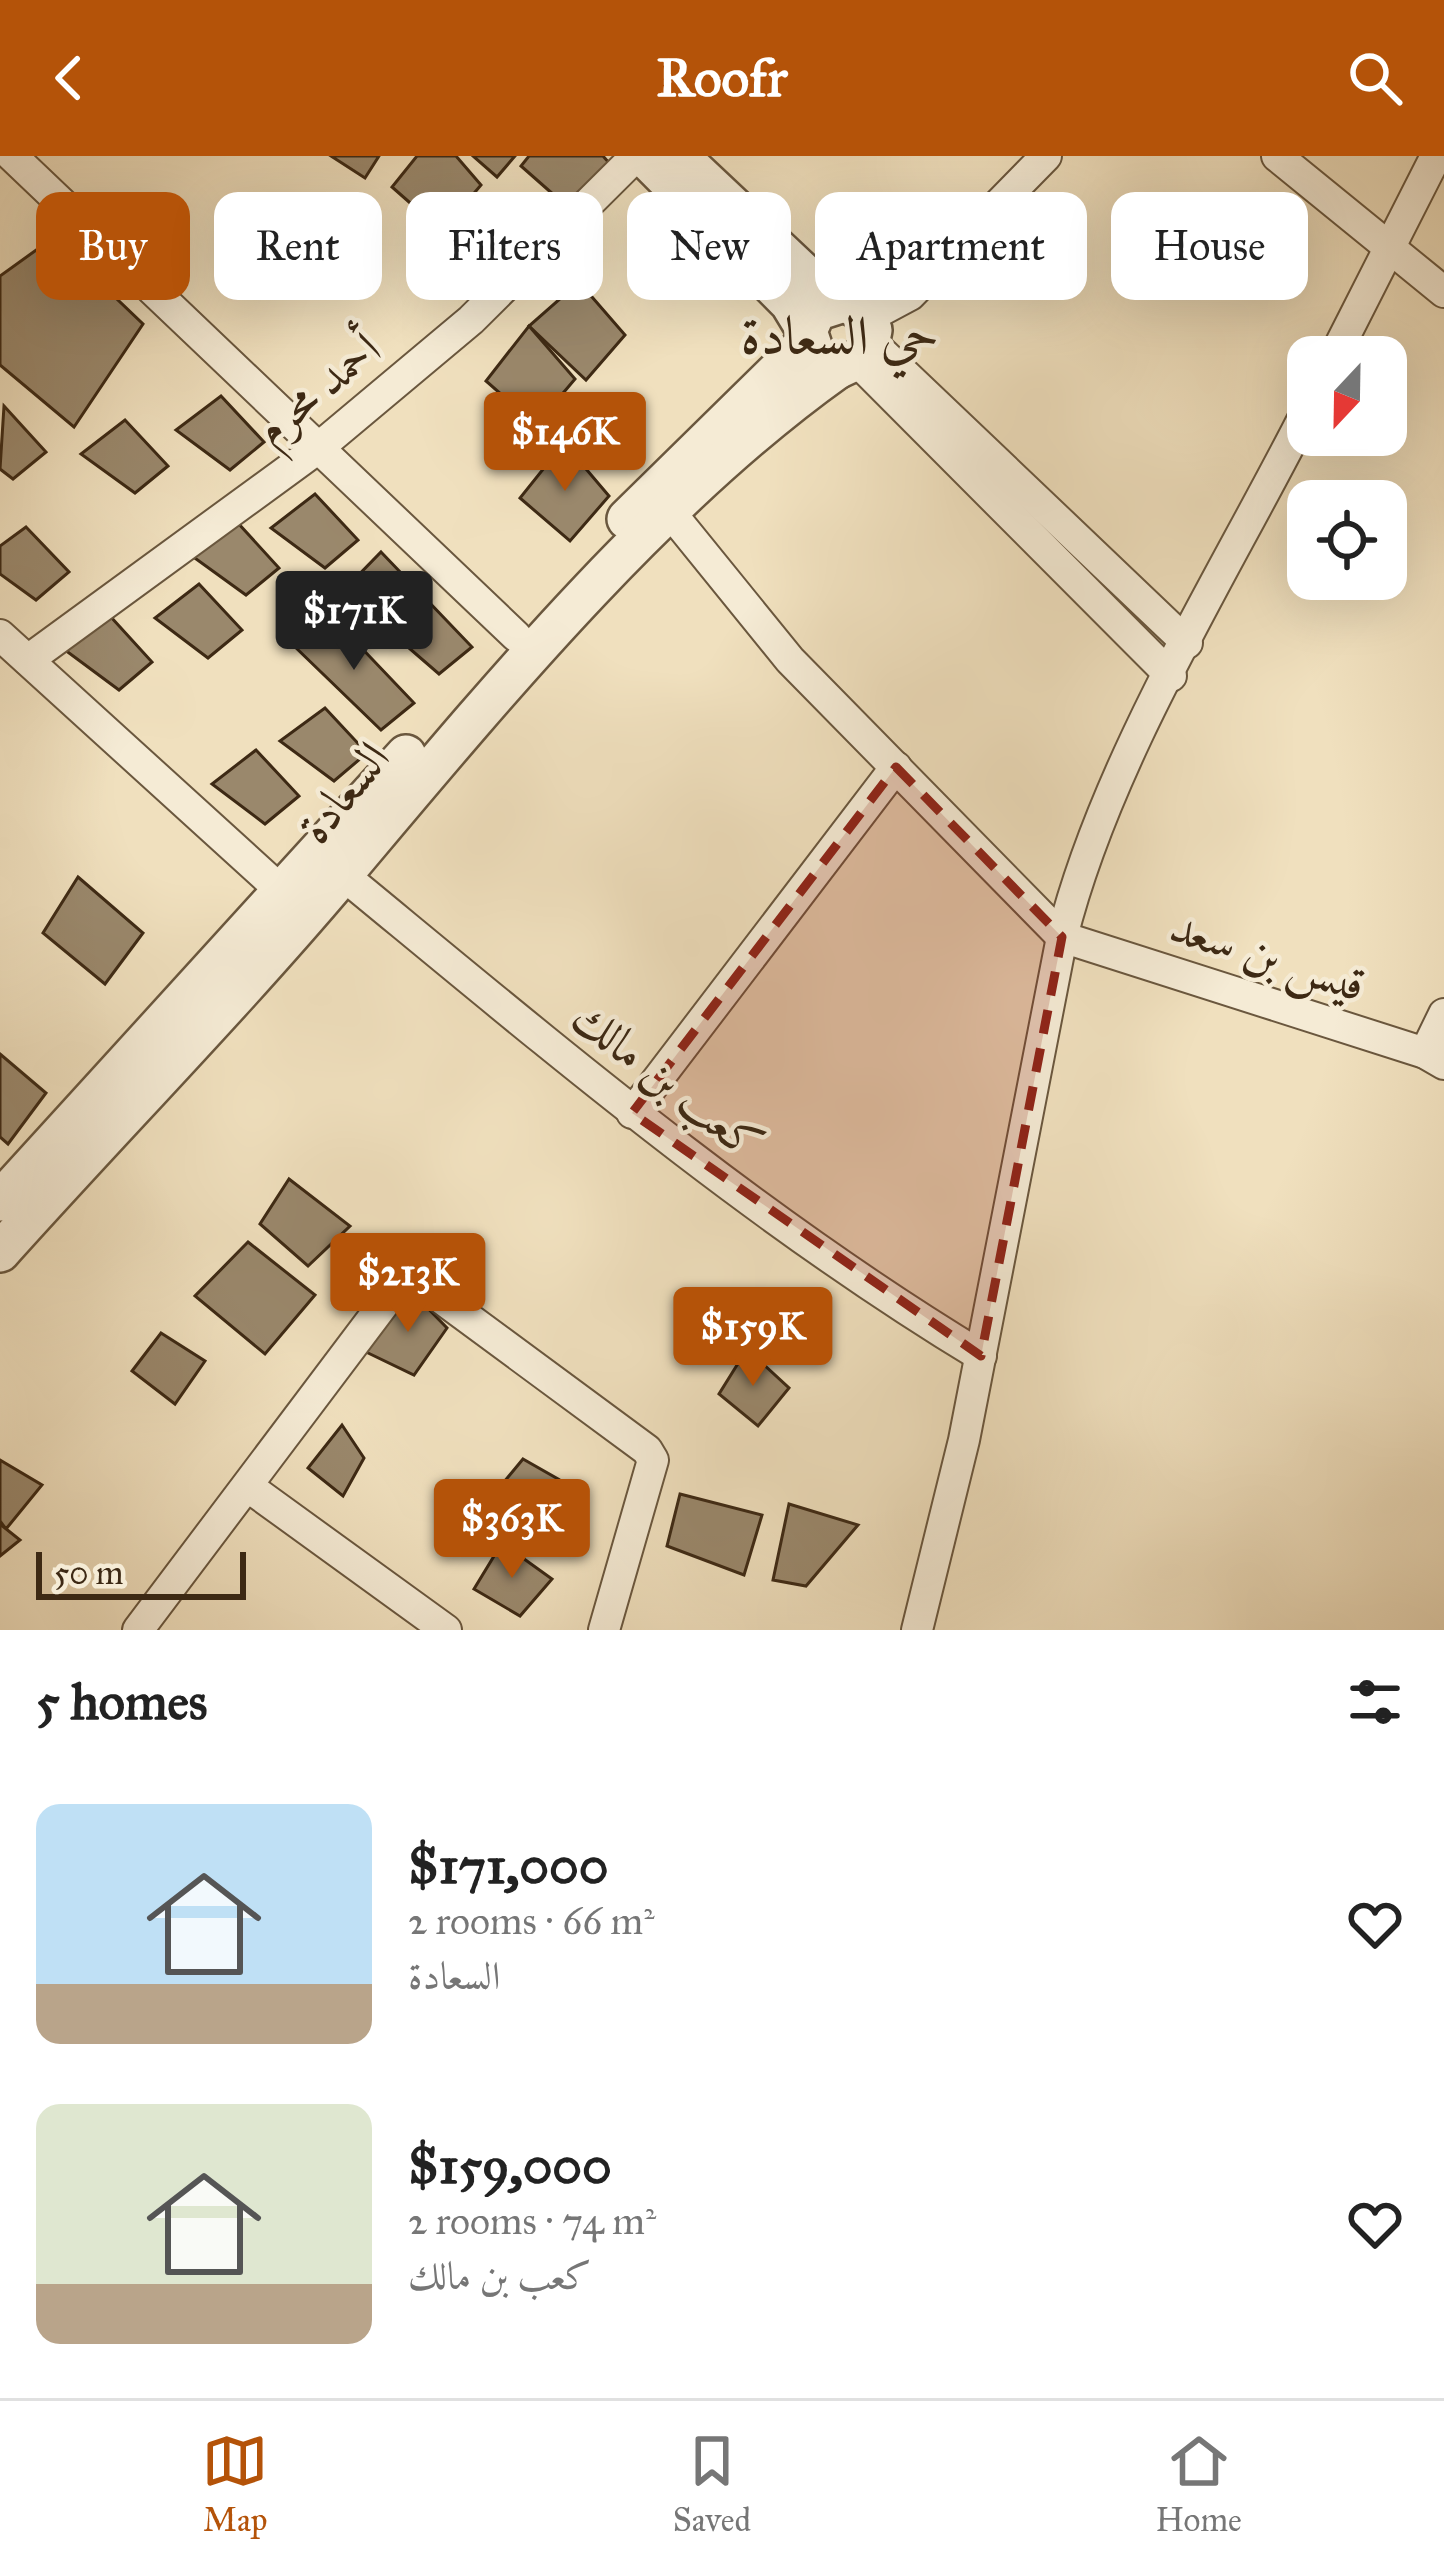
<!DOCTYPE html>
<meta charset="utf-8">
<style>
:root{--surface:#fff;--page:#f6f6f6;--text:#222;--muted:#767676;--line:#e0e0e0;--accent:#b45309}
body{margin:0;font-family:"IM FELL Great Primer",Amiri,serif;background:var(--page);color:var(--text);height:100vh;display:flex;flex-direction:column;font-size:45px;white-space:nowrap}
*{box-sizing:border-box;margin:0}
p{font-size:39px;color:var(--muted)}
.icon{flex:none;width:66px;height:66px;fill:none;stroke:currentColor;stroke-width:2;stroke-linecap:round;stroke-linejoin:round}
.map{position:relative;height:1474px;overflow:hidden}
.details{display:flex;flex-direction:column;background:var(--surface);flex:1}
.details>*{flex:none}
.hud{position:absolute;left:36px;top:36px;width:1374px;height:108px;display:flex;gap:24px}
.needle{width:78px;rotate:202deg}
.controls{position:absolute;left:1287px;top:180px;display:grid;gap:24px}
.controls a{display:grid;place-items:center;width:120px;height:120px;border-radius:24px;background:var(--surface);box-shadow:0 12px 48px #0002;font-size:60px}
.scale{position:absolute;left:36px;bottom:30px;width:210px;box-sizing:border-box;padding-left:12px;border:6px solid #3d2914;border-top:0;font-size:33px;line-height:42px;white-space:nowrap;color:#3d2914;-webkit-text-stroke:9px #f5ebd5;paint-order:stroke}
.price{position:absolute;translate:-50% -102px;padding:0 27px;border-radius:12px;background:var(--accent);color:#fff;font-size:39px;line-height:78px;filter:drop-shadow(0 3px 6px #0008)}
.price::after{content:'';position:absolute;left:50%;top:72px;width:36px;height:27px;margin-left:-18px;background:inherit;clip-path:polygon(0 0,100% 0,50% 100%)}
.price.on{background:#222;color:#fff}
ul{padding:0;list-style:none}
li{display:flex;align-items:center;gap:36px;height:300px;padding:0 36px}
li span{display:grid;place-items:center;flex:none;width:336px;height:240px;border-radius:24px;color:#555}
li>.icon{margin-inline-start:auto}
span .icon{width:144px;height:144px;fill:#fffc;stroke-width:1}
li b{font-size:51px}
h2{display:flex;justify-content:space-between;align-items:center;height:144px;padding:0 36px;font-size:51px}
.tag{padding:0 42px;border-radius:24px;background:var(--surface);box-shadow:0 12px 48px #0002;font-size:42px;line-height:108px}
.tag.on{background:var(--accent);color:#fff}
header{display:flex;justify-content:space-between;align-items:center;height:156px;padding:0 36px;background:var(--accent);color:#fff;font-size:54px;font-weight:800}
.dock{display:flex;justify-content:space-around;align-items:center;height:168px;border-top:3px solid var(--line);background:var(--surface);font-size:33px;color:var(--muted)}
.dock a{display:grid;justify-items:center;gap:6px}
.dock .on{color:var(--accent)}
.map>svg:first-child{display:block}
</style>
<header><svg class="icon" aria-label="back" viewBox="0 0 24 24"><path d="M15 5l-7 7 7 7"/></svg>Roofr<svg class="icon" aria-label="search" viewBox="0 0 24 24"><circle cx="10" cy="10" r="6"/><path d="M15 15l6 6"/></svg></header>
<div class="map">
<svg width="1444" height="1474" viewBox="0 0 1444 1474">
<rect width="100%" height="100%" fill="#f0e0be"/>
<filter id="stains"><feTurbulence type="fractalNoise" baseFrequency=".00167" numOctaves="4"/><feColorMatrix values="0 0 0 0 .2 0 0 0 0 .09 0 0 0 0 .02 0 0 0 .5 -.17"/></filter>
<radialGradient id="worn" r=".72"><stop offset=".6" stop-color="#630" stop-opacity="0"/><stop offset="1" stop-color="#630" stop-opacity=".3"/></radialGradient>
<g fill="#9a886c" stroke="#3d2914" stroke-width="3">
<polygon points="331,0 379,0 365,22"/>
<polygon points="417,0 456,0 481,29 442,75 392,31"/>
<polygon points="473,0 515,0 497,21"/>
<polygon points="529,0 603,0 610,8 571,54 521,10"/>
<polygon points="53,82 143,168 74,271 0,209 0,120"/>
<polygon points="579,126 625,179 586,224 529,170"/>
<polygon points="529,170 575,223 536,269 486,225"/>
<polygon points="221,240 264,286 230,314 176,274"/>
<polygon points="4,250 46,296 13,323 0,313"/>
<polygon points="125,264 168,310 135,337 81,298"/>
<polygon points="564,287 609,340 570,385 520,342"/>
<polygon points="315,338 358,384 325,412 271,372"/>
<polygon points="237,366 279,412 246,439 192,400"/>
<polygon points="26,371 69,416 36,444 0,418 0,390"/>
<polygon points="381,396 472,491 439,518 343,435"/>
<polygon points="199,428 242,474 208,502 155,462"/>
<polygon points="110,460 152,506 119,534 65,494"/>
<polygon points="332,461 414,547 381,574 293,489"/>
<polygon points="325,552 367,597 334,625 280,585"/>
<polygon points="256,594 299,640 265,668 212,628"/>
<polygon points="78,721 143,777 105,828 43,777"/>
<polygon points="0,898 46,937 8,988 0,981"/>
<polygon points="289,1023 350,1070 308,1110 260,1068"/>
<polygon points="248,1086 315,1139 265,1198 195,1140"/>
<polygon points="408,1132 447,1172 414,1219 366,1196"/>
<polygon points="161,1177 205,1205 175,1248 132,1215"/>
<polygon points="747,1193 789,1232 758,1270 719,1238"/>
<polygon points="342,1269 364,1302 343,1340 308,1312"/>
<polygon points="523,1303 558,1323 527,1347 499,1332"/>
<polygon points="0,1304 42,1329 6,1373 0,1365"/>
<polygon points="680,1338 762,1359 744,1419 667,1390"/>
<polygon points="789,1348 858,1369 806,1430 773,1424"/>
<polygon points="0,1368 20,1384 0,1400"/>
<polygon points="502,1387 552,1423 520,1460 474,1433"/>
</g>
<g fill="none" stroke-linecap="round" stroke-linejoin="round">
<defs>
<g id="minor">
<polyline points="12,0 516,480"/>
<polyline points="1277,0 1444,136"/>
<polyline points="867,162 910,139 1046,0"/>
<polyline points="872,187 1187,487"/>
<polyline points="1334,201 1436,0"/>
<polyline points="859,207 1171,520"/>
<polyline points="670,356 790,504 1062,781 1425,897 1444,908"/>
<polyline points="0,479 298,750"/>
<polyline points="28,504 317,293 471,164 636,0"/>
<path d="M326 705C538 879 746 1058 981 1200"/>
<polyline points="1425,897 1444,858"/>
<polyline points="632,957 896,611"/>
<polyline points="250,1332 446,1474"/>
<polyline points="138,1474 407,1117 647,1294 653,1304 604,1474"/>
<path d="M917 1474 964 1284 1062 781C1106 604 1225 417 1308 253"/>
</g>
<g id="tertiary">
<polyline points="644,0 790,147 807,175"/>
<polyline points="679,0 816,129 862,155 872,174 867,199 837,213 817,205 807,175 816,155 844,146"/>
<polyline points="627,363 807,186"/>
<polyline points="0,1045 406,599"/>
<path d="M0 1096C113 970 233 848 342 719 487 547 654 343 837 213"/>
</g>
</defs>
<use href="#minor" stroke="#6a573e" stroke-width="34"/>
<use href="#tertiary" stroke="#6a573e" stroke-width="44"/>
<use href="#minor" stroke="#f5ebd5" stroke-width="30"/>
<use href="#tertiary" stroke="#f5ebd5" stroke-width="39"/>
</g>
<path fill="#8f2418" fill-opacity="0.2" stroke="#8f2418" stroke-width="9" stroke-dasharray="24 15" stroke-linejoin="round" d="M896 611 1062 781 981 1200 632 957Z"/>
<g text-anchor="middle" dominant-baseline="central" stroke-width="9" stroke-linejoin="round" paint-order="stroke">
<g font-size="48" fill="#3d2914" stroke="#f5ebd5">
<text transform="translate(317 232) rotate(-39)">أحمد محرم</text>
<text transform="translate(343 636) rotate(-51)">السعادة</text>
<text transform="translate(1268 799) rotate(18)">قيس بن سعد</text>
<text transform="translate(668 924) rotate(38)">كعب بن مالك</text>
</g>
<g font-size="54" fill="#3d2914" stroke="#f5ebd5">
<text x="840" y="180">حي السعادة</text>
</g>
</g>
<rect width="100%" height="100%" filter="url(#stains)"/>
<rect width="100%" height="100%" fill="url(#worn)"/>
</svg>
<div class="controls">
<a><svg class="needle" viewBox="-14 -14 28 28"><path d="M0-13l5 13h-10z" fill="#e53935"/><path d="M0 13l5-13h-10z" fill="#767676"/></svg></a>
<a><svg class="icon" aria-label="locate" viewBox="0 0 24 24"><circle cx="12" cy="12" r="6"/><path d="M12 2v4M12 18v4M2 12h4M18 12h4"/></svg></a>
</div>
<div class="scale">50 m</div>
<b class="price" style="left:565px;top:338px">$146K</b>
<b class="price on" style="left:354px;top:517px">$171K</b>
<b class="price" style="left:408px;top:1179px">$213K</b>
<b class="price" style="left:753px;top:1233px">$159K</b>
<b class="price" style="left:512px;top:1425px">$363K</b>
<div class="hud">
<a class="tag on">Buy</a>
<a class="tag">Rent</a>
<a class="tag">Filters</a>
<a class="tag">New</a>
<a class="tag">Apartment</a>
<a class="tag">House</a>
</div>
</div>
<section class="details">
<h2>5 homes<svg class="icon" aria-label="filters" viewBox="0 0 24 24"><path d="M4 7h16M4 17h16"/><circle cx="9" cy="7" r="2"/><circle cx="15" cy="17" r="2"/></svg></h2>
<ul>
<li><span style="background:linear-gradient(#bfe0f5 75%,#b9a48a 0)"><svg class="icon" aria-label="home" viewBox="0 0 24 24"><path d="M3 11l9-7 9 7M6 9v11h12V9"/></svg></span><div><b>$171,000</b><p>2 rooms · 66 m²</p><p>السعادة</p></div><svg class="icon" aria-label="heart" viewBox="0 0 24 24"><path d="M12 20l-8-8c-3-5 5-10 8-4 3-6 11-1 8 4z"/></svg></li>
<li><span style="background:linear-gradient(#dfe7d0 75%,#b9a48a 0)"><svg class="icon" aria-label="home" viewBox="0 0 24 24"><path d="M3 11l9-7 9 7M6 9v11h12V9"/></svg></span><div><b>$159,000</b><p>2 rooms · 74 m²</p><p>كعب بن مالك</p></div><svg class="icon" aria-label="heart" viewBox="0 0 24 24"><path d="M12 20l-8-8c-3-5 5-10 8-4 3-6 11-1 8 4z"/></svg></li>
</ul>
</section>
<nav class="dock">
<a class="on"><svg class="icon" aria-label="map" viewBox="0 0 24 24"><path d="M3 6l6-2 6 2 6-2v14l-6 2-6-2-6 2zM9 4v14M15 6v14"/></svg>Map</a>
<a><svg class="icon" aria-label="saved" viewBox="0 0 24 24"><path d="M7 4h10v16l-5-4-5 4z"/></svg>Saved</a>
<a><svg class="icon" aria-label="home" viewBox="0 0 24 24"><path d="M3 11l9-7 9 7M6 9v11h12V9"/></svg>Home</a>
</nav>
